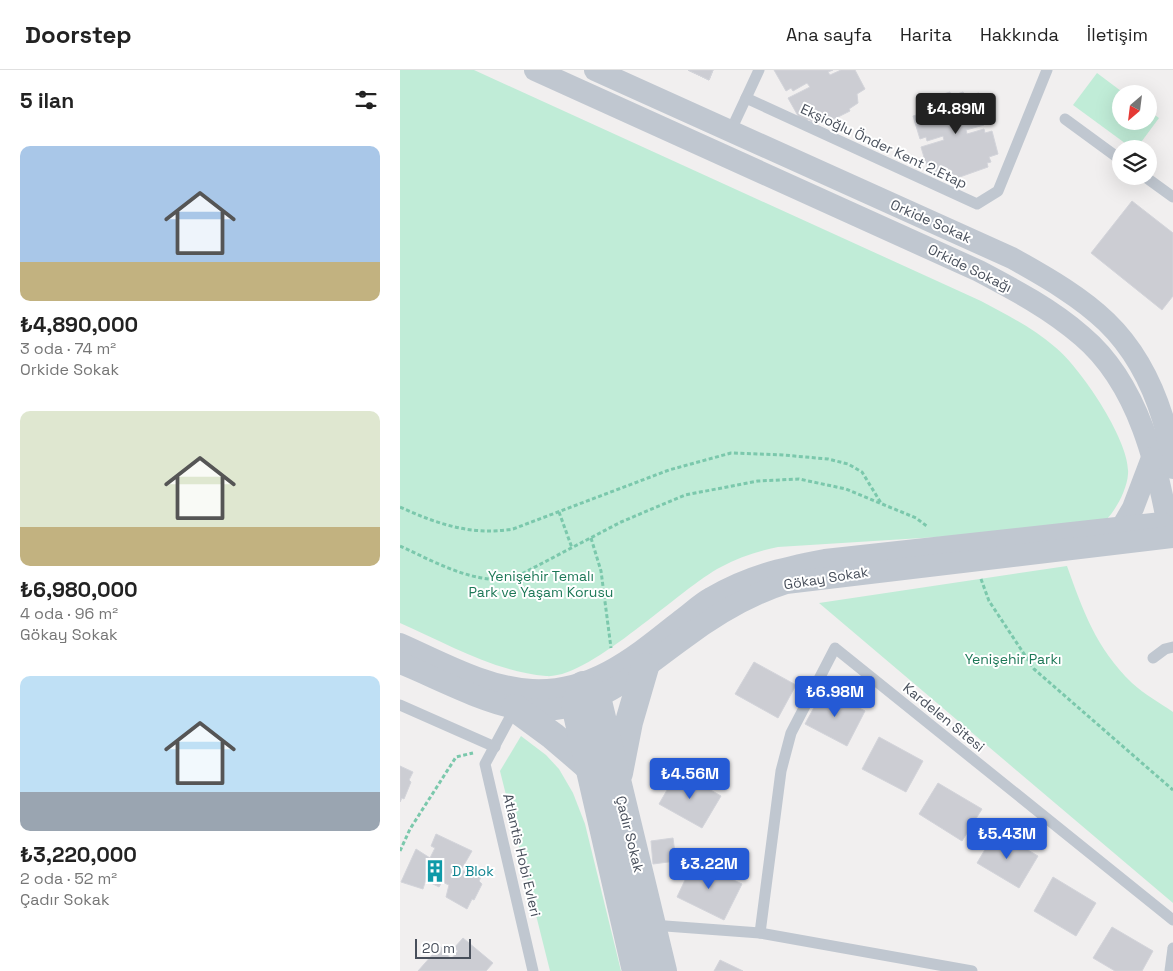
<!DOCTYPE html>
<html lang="tr">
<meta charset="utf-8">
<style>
:root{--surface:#fff;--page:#f2f2f2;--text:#222;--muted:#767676;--line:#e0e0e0;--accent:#255ad5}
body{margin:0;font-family:"Space Grotesk",sans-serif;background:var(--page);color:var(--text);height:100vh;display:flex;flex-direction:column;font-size:19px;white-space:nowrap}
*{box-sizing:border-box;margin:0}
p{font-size:16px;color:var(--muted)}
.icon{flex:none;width:28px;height:28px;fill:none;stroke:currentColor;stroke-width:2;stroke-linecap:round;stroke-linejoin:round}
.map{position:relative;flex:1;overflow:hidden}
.details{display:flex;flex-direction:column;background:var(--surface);width:400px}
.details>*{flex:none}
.needle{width:32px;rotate:208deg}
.controls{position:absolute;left:712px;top:15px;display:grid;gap:10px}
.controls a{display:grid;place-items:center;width:45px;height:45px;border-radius:50%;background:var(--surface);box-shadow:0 5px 20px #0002;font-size:25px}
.scale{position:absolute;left:15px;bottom:12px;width:56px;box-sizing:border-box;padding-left:5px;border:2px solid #484f5b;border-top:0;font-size:14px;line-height:18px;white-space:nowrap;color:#484f5b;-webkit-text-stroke:4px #fff;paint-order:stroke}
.price{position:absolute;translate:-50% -42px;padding:0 11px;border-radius:5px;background:var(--accent);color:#fff;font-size:16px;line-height:32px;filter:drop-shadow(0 1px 2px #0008)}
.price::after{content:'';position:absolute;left:50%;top:30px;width:15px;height:11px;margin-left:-8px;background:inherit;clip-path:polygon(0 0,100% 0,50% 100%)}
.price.active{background:#222;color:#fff}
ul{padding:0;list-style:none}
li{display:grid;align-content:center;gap:10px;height:265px;padding:0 20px}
li span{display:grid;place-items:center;height:155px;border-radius:10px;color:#555}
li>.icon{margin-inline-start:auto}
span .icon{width:90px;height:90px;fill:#fffc;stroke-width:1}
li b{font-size:21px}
h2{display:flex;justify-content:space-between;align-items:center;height:60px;padding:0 20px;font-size:21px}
header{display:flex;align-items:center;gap:30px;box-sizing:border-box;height:70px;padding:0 25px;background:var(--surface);border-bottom:1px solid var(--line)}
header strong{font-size:24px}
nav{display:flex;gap:28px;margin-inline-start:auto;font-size:18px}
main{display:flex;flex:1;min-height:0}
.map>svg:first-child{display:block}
</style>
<header>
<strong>Doorstep</strong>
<nav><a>Ana sayfa</a><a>Harita</a><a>Hakkında</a><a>İletişim</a></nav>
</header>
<main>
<section class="details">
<h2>5 ilan<svg class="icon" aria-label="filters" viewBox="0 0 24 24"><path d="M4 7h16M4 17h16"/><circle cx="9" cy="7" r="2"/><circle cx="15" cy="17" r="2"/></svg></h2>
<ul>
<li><span style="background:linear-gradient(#a9c7e8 75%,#c2b280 0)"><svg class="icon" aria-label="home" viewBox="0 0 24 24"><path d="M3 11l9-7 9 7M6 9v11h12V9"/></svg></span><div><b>₺4,890,000</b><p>3 oda · 74 m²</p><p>Orkide Sokak</p></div></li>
<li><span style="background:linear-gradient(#dfe7d0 75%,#c2b280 0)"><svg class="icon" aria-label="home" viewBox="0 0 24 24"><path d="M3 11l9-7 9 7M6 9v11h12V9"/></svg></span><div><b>₺6,980,000</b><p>4 oda · 96 m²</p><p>Gökay Sokak</p></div></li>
<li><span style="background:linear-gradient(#bfe0f5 75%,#9aa5b1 0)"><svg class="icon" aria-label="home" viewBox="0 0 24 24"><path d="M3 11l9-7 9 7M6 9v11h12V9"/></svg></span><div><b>₺3,220,000</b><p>2 oda · 52 m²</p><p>Çadır Sokak</p></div></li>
</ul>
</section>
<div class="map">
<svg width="773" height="901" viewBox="0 0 773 901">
<rect width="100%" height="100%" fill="#f1efef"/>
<g fill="#c0ecd7">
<path d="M0 0H74L581 231C607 245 633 258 655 277 680 297 731 372 728 404 727 419 717 438 707 449L554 466 378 477C358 481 339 487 321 497 280 518 189 610 146 606 95 602 46 573 0 553Z"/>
<polygon points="697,3 725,24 721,24 721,51 749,51 749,41 759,48 736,79 733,79 673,35"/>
<path d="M667 496C683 541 696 578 732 613 744 624 760 633 773 642V833L419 533Z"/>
<polygon points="121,666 146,685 159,699 173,723 185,754 221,901 150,901 100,701"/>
</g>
<g fill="#cccdd3" stroke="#d3d4da">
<polygon points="288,0 313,0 309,10"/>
<polygon points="288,0 313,0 309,10"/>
<polygon points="288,0 313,0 309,10"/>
<polygon points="374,0 433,0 428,2 430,5 441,0 455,0 465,19 457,24 458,33 449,39 450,41 430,51 428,48 418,54 416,50 412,53 409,49 402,53 388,28 410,17 407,13 393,21 391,18 386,21"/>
<polygon points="550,22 551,26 563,22 566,26 579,23 580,27 583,26 589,49 582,51 584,55 566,60 567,64 584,59 585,63 592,61 598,84 589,87 591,92 587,93 588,97 557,108 556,105 545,108 544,104 539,106 537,102 529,104 521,77 544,70 543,66 527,71 526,67 520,69 513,46 520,44 518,39 526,37 525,33 535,30 534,27"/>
<polygon points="732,131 773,163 773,226 762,240 691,183"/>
<polygon points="354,592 396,615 378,648 335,624"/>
<polygon points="424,619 465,641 447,676 405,654"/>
<polygon points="479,667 523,691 506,722 462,699"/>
<polygon points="0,696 13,702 9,710 11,712 4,729 2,728 0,732"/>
<polygon points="278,701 321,726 302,758 259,734"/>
<polygon points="538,713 582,739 562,771 519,744"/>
<polygon points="596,761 638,786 619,818 577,793"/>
<polygon points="36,764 72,781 61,800 67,802 69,797 83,803 79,811 82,814 74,830 72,829 67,839 46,827 49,815 42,812 39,817 31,813 33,808 27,806 23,819 1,812 16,779 30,788 35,778 31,776"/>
<polygon points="273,768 276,791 253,794 251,771"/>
<polygon points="294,791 342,814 324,850 277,827"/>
<polygon points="653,807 696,833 676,866 634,841"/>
<polygon points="712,857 753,881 742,901 715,901 693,888"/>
<polygon points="63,868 93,893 86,901 18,901 40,876 51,889 58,881 54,878"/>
<polygon points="320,890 343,901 314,901"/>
</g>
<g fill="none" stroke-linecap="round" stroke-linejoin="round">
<g stroke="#7bc8ac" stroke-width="3" stroke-dasharray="4 2.5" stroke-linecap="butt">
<path d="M0 437C37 454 72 466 113 459L269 400 331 383 383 385 428 389 448 394 462 402 481 433"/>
<polyline points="159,442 172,478"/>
<polyline points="191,468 201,501 211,578"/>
<path d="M0 476C35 492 73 514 112 509L221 452 285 425 358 411 399 409 446 419 516 448 528 457"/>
<polyline points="581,509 589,531 634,599 773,720"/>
<polyline points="0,781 10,759 56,687 73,683"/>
</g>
<g stroke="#c0c7d0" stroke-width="11">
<polyline points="346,28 359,0"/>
<polyline points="665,49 721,90"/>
<polyline points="331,60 346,28 577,134 598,121 647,0"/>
<polyline points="744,106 773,127"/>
<polyline points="753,588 765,579 773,577"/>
<polyline points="0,635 95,677"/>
<polyline points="115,638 85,694 133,901"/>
<polyline points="252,855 360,863 572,901"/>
<polyline points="360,863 381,701 391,663 435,578 773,850"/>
<polyline points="770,901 773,878"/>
</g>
<g stroke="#c0c7d0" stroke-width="22">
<path d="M135 0 579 201C615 220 651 239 682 266 739 314 758 397 770 467"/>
<path d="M195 0 612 188C689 231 736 261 763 349 768 365 770 382 773 398"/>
<polyline points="722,457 733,438 752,388"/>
<path d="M0 574C41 592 87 618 132 620 193 623 236 586 280 551 290 544 300 534 311 528 348 506 383 498 425 490L762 453"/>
<path d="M0 593C33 606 83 633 117 638 188 650 230 607 283 569 315 545 348 525 386 513L773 467"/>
</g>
<g stroke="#c0c7d0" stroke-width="28">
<polyline points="115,638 153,666 188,696"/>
<polyline points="219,703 229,652 245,597"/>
<polyline points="236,901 175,635 183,615 197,627 263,901"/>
</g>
</g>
<defs>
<symbol id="building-bare" viewBox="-9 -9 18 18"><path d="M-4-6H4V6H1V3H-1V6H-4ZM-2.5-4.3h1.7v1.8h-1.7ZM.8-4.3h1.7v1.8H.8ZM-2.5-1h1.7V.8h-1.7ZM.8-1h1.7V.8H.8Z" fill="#0f9aa8" stroke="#fff" stroke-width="2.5" paint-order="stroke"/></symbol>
</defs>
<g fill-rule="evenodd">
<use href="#building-bare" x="19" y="785" width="32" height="32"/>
</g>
<g text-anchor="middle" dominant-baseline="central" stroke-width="4" stroke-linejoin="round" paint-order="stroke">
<g font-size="14" fill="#484f5b" stroke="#fff">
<text transform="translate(484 76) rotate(25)">Ekşioğlu Önder Kent 2.Etap</text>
<text transform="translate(531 151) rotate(24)">Orkide Sokak</text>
<text transform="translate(570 198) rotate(26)">Orkide Sokağı</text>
<text transform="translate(426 508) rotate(-9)">Gökay Sokak</text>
<text transform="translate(544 647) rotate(39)">Kardelen Sitesi</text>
<text transform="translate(230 764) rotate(76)">Çadır Sokak</text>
<text transform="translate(122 785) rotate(77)">Atlantis Hobi Evleri</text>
</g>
<g font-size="14" fill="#1d7857" stroke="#fff">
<text x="141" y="506">Yenişehir Temalı<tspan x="141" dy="16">Park ve Yaşam Korusu</tspan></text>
<text x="613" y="589">Yenişehir Parkı</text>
</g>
<g font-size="14" fill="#0d838f" stroke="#fff" text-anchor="start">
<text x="52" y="801">D Blok</text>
</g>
</g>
</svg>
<div class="controls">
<a><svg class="needle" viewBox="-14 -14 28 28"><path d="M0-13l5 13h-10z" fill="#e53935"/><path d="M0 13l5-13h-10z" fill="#767676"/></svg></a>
<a><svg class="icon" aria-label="layers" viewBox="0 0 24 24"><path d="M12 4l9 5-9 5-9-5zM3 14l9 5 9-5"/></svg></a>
</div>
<div class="scale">20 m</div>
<b class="price active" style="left:556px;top:65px">₺4.89M</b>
<b class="price" style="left:435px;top:648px">₺6.98M</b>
<b class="price" style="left:290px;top:730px">₺4.56M</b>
<b class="price" style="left:607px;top:790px">₺5.43M</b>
<b class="price" style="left:309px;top:820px">₺3.22M</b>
</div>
</main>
